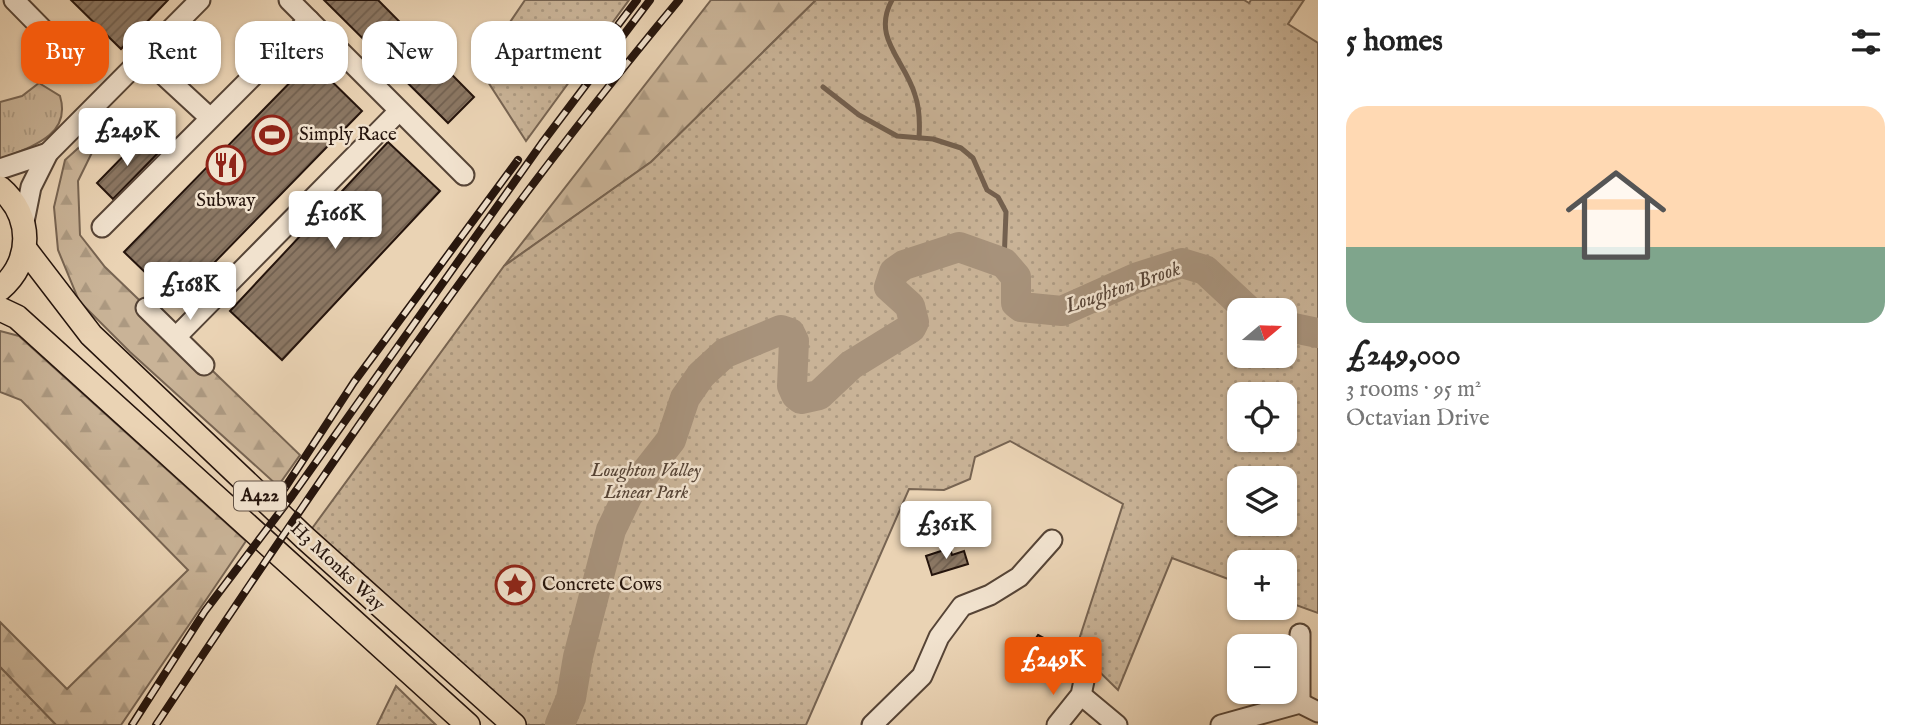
<!DOCTYPE html>
<meta charset="utf-8">
<style>
:root{--surface:#fff;--page:#f6f6f6;--text:#222;--muted:#767676;--line:#e0e0e0;--accent:#ea580c}
body{margin:0;font-family:"IM FELL English",serif;background:var(--page);color:var(--text);height:100vh;display:flex;flex-direction:column;font-size:26px;white-space:nowrap}
*{box-sizing:border-box;margin:0}
p{font-size:23px;color:var(--muted)}
.icon{flex:none;width:38px;height:38px;fill:none;stroke:currentColor;stroke-width:2;stroke-linecap:round;stroke-linejoin:round}
.map{position:relative;flex:1;overflow:hidden}
.details{display:flex;flex-direction:column;background:var(--surface);width:595px}
.details>*{flex:none}
.guide{position:absolute;left:21px;top:21px;width:665px;height:63px;display:flex;gap:14px}
.needle{width:46px;rotate:71deg}
.tools{position:absolute;left:1227px;top:298px;display:grid;gap:14px}
.tools a{display:grid;place-items:center;width:70px;height:70px;border-radius:14px;background:var(--surface);box-shadow:0 2px 5px #0004;font-size:35px}
.price{position:absolute;translate:-50% -60px;padding:0 16px;border-radius:7px;background:#fff;color:#222;font-size:23px;line-height:46px;filter:drop-shadow(0 2px 4px #0008)}
.price::after{content:'';position:absolute;left:50%;top:42px;width:21px;height:16px;margin-left:-10px;background:inherit;clip-path:polygon(0 0,100% 0,50% 100%)}
.price.active{background:var(--accent);color:#fff}
ul{padding:0;list-style:none}
li{display:grid;align-content:center;gap:14px;height:371px;padding:0 28px}
li+li{border-top:2px solid var(--line)}
li span{display:grid;place-items:center;height:217px;border-radius:21px;color:#555}
li>.icon{margin-inline-start:auto}
span .icon{width:126px;height:126px;fill:#fffc;stroke-width:1}
li b{font-size:30px}
h2{display:flex;justify-content:space-between;align-items:center;height:84px;padding:0 28px;font-size:30px}
.pill{padding:0 24px;border-radius:21px;background:var(--surface);box-shadow:0 2px 5px #0004;font-size:24px;line-height:63px}
.pill.active{background:var(--accent);color:#fff}
main{display:flex;flex:1;min-height:0}
.map>svg:first-child{display:block}
</style>
<main>
<div class="map">
<svg width="1318" height="725" viewBox="0 0 1318 725">
<defs>
<pattern id="grass-tufts" width="24" height="20" patternUnits="userSpaceOnUse" patternTransform="scale(1.75)"><rect width="24" height="20" fill="#c9b397"/><path d="M3 7l-1-3M5 7V3M7 7l1-3M15 17l-1-3M17 17v-4M19 17l1-3" fill="none" stroke="#ac9981"/></pattern>
<pattern id="forest-firs" width="22" height="20" patternUnits="userSpaceOnUse" patternTransform="scale(1.75)"><rect width="22" height="20" fill="#c9b397"/><path d="M5 1l3.5 6h-7zM16 11l3.5 6h-7z" fill="#ac9981"/></pattern>
<pattern id="park-dots" width="8" height="8" patternUnits="userSpaceOnUse" patternTransform="scale(1.75)"><rect width="8" height="8" fill="#c9b397"/><path d="M2 2h.1M6 6h.1" fill="none" stroke="#ac9981" stroke-width="1.8" stroke-linecap="round"/></pattern>
<pattern id="building-hatch" width="6" height="6" patternUnits="userSpaceOnUse" patternTransform="scale(1.75)"><rect width="6" height="6" fill="#8b7763"/><path d="M-1 1l2-2M0 6l6-6M5 7l2-2" fill="none" stroke="#716050"/></pattern>
</defs>
<rect width="100%" height="100%" fill="#ead3b4"/>
<filter id="stains"><feTurbulence type="fractalNoise" baseFrequency=".00286" numOctaves="4"/><feColorMatrix values="0 0 0 0 .2 0 0 0 0 .09 0 0 0 0 .02 0 0 0 .5 -.17"/></filter>
<radialGradient id="worn" r=".72"><stop offset=".6" stop-color="#630" stop-opacity="0"/><stop offset="1" stop-color="#630" stop-opacity=".3"/></radialGradient>
<path fill="url(#grass-tufts)" stroke="#776452" stroke-width="2" d="M39 83 60 96C72 136 30 147 0 159V102L22 96Z"/>
<g fill="url(#forest-firs)" stroke="#776452" stroke-width="2">
<polygon points="711,0 816,0 651,162 504,266"/>
<polygon points="107,122 78,181 80,235 105,267 300,455 278,486 130,352 79,301 58,250 54,207 65,160"/>
<polygon points="0,331 19,336 246,541 121,725 56,725 0,667 0,622 67,689 188,570 21,400 0,392"/>
</g>
<g fill="url(#park-dots)" stroke="#776452" stroke-width="2" fill-rule="evenodd">
<polygon points="525,0 629,0 526,141 479,68"/>
<path d="M816 0H1244L1249 3 1251 0H1304L1288 24 1318 43V613L1285 601 1284 562H1239V583L1172 558 1118 690 1076 649 1123 504 1010 441 975 457 970 479 944 490 909 489 806 725H514L305 538 504 266 651 162ZM1239 310H1284V355H1239ZM1239 394H1284V439H1239ZM1239 478H1284V523H1239Z"/>
<polygon points="0,667 56,725 0,725"/>
<polygon points="396,686 436,725 377,725"/>
</g>
<g fill="none" stroke-linecap="round" stroke-linejoin="round">
<g stroke="#73604f" stroke-width="5">
<path d="M892 0C871 38 905 60 915 95 920 109 920 123 919 138"/>
<polyline points="823,87 859,115 897,136 933,139 961,148 973,158 987,190 998,197 1006,212 1004,263"/>
</g>
<g stroke="#a7927b" stroke-width="30">
<polyline points="1284,326 1318,333"/>
<polyline points="560,724 571,698 578,657 611,530 628,495 671,440 685,398 701,375 725,353 781,330 790,333 794,341 792,386 796,395 801,399 819,395 851,365 911,328 914,322 910,306 889,287 894,272 904,265 959,247 1004,263 1016,277 1016,303 1021,307 1062,311 1138,277 1182,263 1205,270 1248,310"/>
</g>
</g>
<g fill="url(#building-hatch)" stroke="#25140c" stroke-width="2">
<polygon points="71,0 168,0 121,49"/>
<polygon points="324,0 378,0 474,97 448,123"/>
<polygon points="311,61 362,111 176,302 124,252"/>
<polygon points="142,137 158,153 113,199 97,183"/>
<polygon points="388,142 440,191 282,360 230,311"/>
<polygon points="950,548 952,555 964,551 968,564 932,575 926,556"/>
<polygon points="1038,635 1051,642 1048,648 1055,653 1047,669 1022,655 1031,639 1034,641"/>
</g>
<g fill="none" stroke-linecap="round" stroke-linejoin="round">
<defs>
<g id="minor">
<polyline points="14,0 70,57"/>
<polyline points="289,0 464,175"/>
<polyline points="144,57 209,117"/>
<polyline points="0,169 48,153"/>
<polyline points="24,222 31,187 48,153 200,0"/>
<polyline points="102,227 309,20"/>
<polyline points="146,308 204,365"/>
<polyline points="176,337 399,111"/>
<polyline points="1081,695 1117,725"/>
<polyline points="1300,703 1300,634"/>
<polyline points="872,725 922,676 939,637 962,606 990,595 1019,577 1052,540"/>
<polyline points="1057,725 1081,695 1085,676"/>
<polyline points="1221,725 1300,703 1318,712"/>
</g>
<g id="major">
<path d="M0 188C33 216 33 261 0 289"/>
<polyline points="25,249 91,335 305,538 514,725"/>
<polyline points="0,309 17,317 468,725"/>
</g>
</defs>
<use href="#minor" stroke="#564436" stroke-width="23"/>
<use href="#major" stroke="#25140c" stroke-width="26"/>
<use href="#minor" stroke="#f1e2ce" stroke-width="19"/>
<use href="#major" stroke="#ead3b4" stroke-width="23"/>
<defs>
<g id="rail">
<polyline points="599,50 637,0"/>
<polyline points="277,500 354,382 518,160"/>
<polyline points="132,725 205,611 292,496 542,143 650,0"/>
<path d="M156 725C321 477 488 229 679 0"/>
</g>
</defs>
<use href="#rail" stroke="#25140c" stroke-width="8"/>
<use href="#rail" stroke="#f1e2ce" stroke-width="5" stroke-dasharray="16" stroke-linecap="butt"/>
</g>
<defs>
<symbol id="stadium-ring" viewBox="-11 -11 22 22"><circle r="9.5" fill="#f1e2ce" stroke="#8f2418" stroke-width="1.5"/><path d="M0-5a6.5 5 0 1 0 0 10a6.5 5 0 1 0 0-10ZM-3.5-1.8h7v3.6h-7Z" fill="#8f2418"/></symbol>
<symbol id="restaurant-ring" viewBox="-11 -11 22 22"><circle r="9.5" fill="#f1e2ce" stroke="#8f2418" stroke-width="1.5"/><path d="M-5-6h1v4h1v-4h1v4h1v-4h1v5L-1.5 .5V6h-2V.5L-5-1ZM5-6V6H3V1.5H1.5Q1.5-4 5-6Z" fill="#8f2418"/></symbol>
<symbol id="sight-ring" viewBox="-11 -11 22 22"><circle r="9.5" fill="#f1e2ce" stroke="#8f2418" stroke-width="1.5"/><path d="M0-6L1.8-2.2L6-1.7L2.9 1.2L3.7 5.4L0 3.3L-3.7 5.4L-2.9 1.2L-6-1.7L-1.8-2.2Z" fill="#8f2418"/></symbol>
</defs>
<g fill-rule="evenodd">
<use href="#stadium-ring" x="250" y="113" width="44" height="44"/>
<use href="#restaurant-ring" x="204" y="143" width="44" height="44"/>
<use href="#sight-ring" x="493" y="563" width="44" height="44"/>
</g>
<g text-anchor="middle" dominant-baseline="central" stroke-width="5" stroke-linejoin="round" paint-order="stroke">
<rect fill="#f1e2ce" stroke="#625246" stroke-width="2" x="234" y="481.5" width="52" height="29" rx="5"/>
<g font-size="18" font-weight="bold" fill="#25140c">
<text x="260" y="496">A422</text>
</g>
<g font-size="19" fill="#25140c" stroke="#f1e2ce" text-anchor="start">
<text x="299" y="135">Simply Race</text>
<text x="226" y="201" text-anchor="middle">Subway</text>
<text x="542" y="585">Concrete Cows</text>
</g>
<g font-size="19" font-style="italic" fill="#564436" stroke="#f1e2ce">
<text x="646" y="471">Loughton Valley<tspan x="646" dy="22">Linear Park</tspan></text>
</g>
<g font-size="19" fill="#25140c" stroke="#f1e2ce">
<text transform="translate(337 567) rotate(43)">H3 Monks Way</text>
</g>
<g font-size="21" font-style="italic" fill="#594638" stroke="#f1e2ce">
<text transform="translate(1123 288) rotate(-19)">Loughton Brook</text>
</g>
</g>
<rect width="100%" height="100%" filter="url(#stains)"/>
<rect width="100%" height="100%" fill="url(#worn)"/>
</svg>
<div class="tools">
<a><svg class="needle" viewBox="-14 -14 28 28"><path d="M0-13l5 13h-10z" fill="#e53935"/><path d="M0 13l5-13h-10z" fill="#767676"/></svg></a>
<a><svg class="icon" aria-label="locate" viewBox="0 0 24 24"><circle cx="12" cy="12" r="6"/><path d="M12 2v4M12 18v4M2 12h4M18 12h4"/></svg></a>
<a><svg class="icon" aria-label="layers" viewBox="0 0 24 24"><path d="M12 4l9 5-9 5-9-5zM3 14l9 5 9-5"/></svg></a>
<a>+</a>
<a>−</a>
</div>
<b class="price" style="left:127px;top:168px">£249K</b>
<b class="price" style="left:335px;top:251px">£166K</b>
<b class="price" style="left:190px;top:322px">£168K</b>
<b class="price" style="left:946px;top:561px">£361K</b>
<b class="price active" style="left:1053px;top:697px">£249K</b>
<div class="guide">
<a class="pill active">Buy</a>
<a class="pill">Rent</a>
<a class="pill">Filters</a>
<a class="pill">New</a>
<a class="pill">Apartment</a>
</div>
</div>
<section class="details">
<h2>5 homes<svg class="icon" aria-label="filters" viewBox="0 0 24 24"><path d="M4 7h16M4 17h16"/><circle cx="9" cy="7" r="2"/><circle cx="15" cy="17" r="2"/></svg></h2>
<ul>
<li><span style="background:linear-gradient(#ffd9b3 65%,#7fa58c 0)"><svg class="icon" aria-label="home" viewBox="0 0 24 24"><path d="M3 11l9-7 9 7M6 9v11h12V9"/></svg></span><div><b>£249,000</b><p>3 rooms · 95 m²</p><p>Octavian Drive</p></div></li>
</ul>
</section>
</main>
